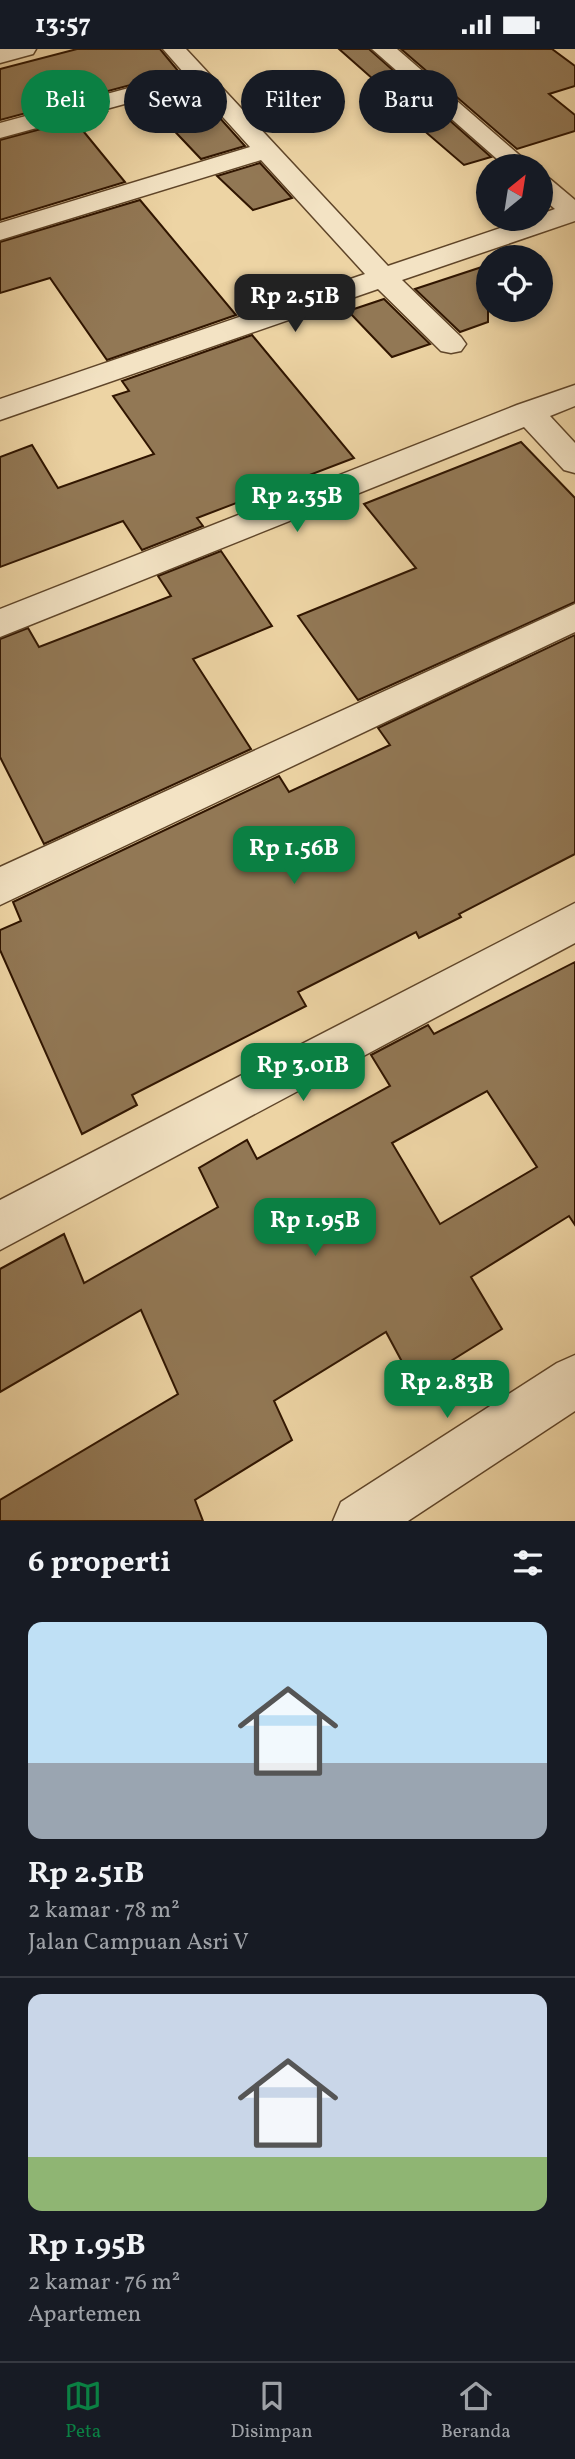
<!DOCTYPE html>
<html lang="id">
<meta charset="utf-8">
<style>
:root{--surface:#171b24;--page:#20242c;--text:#f1f3f6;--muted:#9ea1a6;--line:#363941;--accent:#0b8043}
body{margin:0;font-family:Vollkorn,serif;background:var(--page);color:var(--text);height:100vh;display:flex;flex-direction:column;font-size:26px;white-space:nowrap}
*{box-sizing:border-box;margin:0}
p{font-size:23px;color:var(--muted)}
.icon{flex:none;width:38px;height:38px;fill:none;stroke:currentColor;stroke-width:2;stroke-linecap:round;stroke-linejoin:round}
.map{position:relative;height:1472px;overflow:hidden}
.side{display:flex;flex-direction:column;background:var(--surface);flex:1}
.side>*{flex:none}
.guide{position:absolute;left:21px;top:21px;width:534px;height:63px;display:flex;gap:14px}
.needle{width:46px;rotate:30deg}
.buttons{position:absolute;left:476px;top:105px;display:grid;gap:14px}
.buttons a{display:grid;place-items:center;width:77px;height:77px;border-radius:50%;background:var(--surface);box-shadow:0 4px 10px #0003;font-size:35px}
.price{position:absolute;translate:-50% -60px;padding:0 16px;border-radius:14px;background:var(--accent);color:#fff;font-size:23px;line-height:46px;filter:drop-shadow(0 2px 4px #0008)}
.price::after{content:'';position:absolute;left:50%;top:42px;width:21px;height:16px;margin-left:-10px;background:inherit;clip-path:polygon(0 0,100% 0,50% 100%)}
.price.on{background:#222;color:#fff}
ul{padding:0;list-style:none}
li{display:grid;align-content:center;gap:14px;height:371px;padding:0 28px}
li+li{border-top:2px solid var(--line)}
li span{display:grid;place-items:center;height:217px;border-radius:14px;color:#555}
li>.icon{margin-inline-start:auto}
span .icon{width:126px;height:126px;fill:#fffc;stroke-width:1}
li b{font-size:30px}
h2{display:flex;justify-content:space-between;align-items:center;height:84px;padding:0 28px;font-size:30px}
.pill{padding:0 24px;border-radius:32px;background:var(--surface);box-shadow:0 4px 10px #0003;font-size:24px;line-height:63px}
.pill.on{background:var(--accent);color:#fff}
.status{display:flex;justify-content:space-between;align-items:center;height:49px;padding:0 35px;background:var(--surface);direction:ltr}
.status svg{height:19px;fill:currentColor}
.menu{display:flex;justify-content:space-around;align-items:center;height:98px;border-top:2px solid var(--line);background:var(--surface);font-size:19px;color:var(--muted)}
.menu a{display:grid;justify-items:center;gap:4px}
.menu .on{color:var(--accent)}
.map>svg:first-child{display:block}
</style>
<div class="status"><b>13:57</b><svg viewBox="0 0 49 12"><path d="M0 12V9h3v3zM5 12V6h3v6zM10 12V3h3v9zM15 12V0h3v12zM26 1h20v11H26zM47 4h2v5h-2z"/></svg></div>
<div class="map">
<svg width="575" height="1472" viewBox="0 0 575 1472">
<rect width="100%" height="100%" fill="#edd4a4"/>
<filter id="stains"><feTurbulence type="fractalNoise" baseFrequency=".00286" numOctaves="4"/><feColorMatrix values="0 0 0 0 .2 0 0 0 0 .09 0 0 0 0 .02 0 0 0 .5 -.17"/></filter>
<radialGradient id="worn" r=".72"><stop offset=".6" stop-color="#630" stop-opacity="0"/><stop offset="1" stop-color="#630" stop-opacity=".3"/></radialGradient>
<g fill="#927855" stroke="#301500" stroke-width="2" fill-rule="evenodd">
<polygon points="77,0 160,0 179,23 0,71 0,20"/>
<polygon points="339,0 369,0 491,108 464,116 393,55 399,53"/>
<polygon points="401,0 552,0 575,17 575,37 549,45 575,66 575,82 517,100"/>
<polygon points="193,39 245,97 201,110 146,52"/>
<polygon points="108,62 84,83 125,133 0,171 0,91"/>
<polygon points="260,114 292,149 253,161 217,127"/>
<polygon points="140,151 236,266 107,311 50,229 0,244 0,193"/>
<polygon points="488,216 488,273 460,283 415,240"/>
<polygon points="384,250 430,295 392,308 348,262"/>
<polygon points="252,286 354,409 197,469 203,477 142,501 123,472 0,518 0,408 32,396 58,439 154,405 113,347 129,342 122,332"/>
<polygon points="521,393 575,449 575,553 358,651 298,567 416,519 364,455"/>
<polygon points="221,502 272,577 193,610 251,700 44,795 0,708 0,590 28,579 39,598 171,547 158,527"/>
<polygon points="575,586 575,805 459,865 461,868 419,889 416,883 298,943 306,957 132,1046 137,1056 82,1085 0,901 0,881 21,872 13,853 279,727 289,743 390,696 378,679"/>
<path d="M575 913V1176L569 1167 471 1228 502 1280 414 1335 386 1283 274 1352 292 1391 195 1451 203 1472H0V1451L178 1345 141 1261 0 1343V1220L64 1185 84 1234 218 1158 199 1119 247 1091 257 1110 390 1037 371 1006 428 976 434 985ZM487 1042 537 1118 440 1175 392 1094Z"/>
</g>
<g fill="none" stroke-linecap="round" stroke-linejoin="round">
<defs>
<g id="minor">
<polygon points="0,0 36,0 33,5 0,14"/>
<polygon points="163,0 186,0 388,217 527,170 541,170 541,165 555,160 541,148 541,127 550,130 575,151 575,172 402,231 461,288 466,295 461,302 451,304 441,302 378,240 0,371 0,350 365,225 261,111 0,191 0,174 250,98 194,36 0,89 0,74 184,24"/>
<polygon points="372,0 397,0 532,117 505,117"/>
<polygon points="575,336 575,357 550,367 575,394 575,424 564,421 524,378 0,588 0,560 517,356"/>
<polygon points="575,555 575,583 0,856 0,818"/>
<polygon points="575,854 575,894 0,1201 0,1151"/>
<polygon points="575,1306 575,1362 408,1472 333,1472 341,1453 557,1314"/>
</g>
</defs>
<use href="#minor" stroke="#5f4529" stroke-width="3"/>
<use href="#minor" fill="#f3e3c4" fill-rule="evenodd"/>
</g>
<rect width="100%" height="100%" filter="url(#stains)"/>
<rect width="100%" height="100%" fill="url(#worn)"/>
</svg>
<div class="buttons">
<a><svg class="needle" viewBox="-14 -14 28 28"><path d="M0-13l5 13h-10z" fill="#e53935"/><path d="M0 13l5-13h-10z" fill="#9ea1a6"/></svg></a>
<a><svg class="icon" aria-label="locate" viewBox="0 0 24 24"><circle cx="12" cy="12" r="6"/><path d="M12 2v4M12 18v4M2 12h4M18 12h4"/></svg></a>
</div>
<b class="price on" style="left:295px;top:285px">Rp 2.51B</b>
<b class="price" style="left:297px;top:485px">Rp 2.35B</b>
<b class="price" style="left:294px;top:837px">Rp 1.56B</b>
<b class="price" style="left:303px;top:1054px">Rp 3.01B</b>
<b class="price" style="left:315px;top:1209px">Rp 1.95B</b>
<b class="price" style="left:447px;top:1371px">Rp 2.83B</b>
<div class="guide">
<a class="pill on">Beli</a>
<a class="pill">Sewa</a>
<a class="pill">Filter</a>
<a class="pill">Baru</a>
</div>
</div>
<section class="side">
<h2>6 properti<svg class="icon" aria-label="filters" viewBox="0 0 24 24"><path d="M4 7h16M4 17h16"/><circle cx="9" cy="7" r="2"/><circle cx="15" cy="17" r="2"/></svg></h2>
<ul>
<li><span style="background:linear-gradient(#bfe0f5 65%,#9aa5b1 0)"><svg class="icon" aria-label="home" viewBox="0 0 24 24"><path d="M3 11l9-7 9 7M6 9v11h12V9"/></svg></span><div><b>Rp 2.51B</b><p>2 kamar · 78 m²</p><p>Jalan Campuan Asri V</p></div></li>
<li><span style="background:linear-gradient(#c9d6e8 75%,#8fb573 0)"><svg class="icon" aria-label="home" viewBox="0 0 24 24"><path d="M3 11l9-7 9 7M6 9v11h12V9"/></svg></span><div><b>Rp 1.95B</b><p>2 kamar · 76 m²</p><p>Apartemen</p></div></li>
</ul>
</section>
<nav class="menu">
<a class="on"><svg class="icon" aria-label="map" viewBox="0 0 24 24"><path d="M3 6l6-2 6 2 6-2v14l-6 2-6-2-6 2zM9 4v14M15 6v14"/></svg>Peta</a>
<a><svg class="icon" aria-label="saved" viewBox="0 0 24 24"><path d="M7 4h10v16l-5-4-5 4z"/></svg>Disimpan</a>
<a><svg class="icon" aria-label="home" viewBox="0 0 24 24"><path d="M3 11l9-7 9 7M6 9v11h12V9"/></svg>Beranda</a>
</nav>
